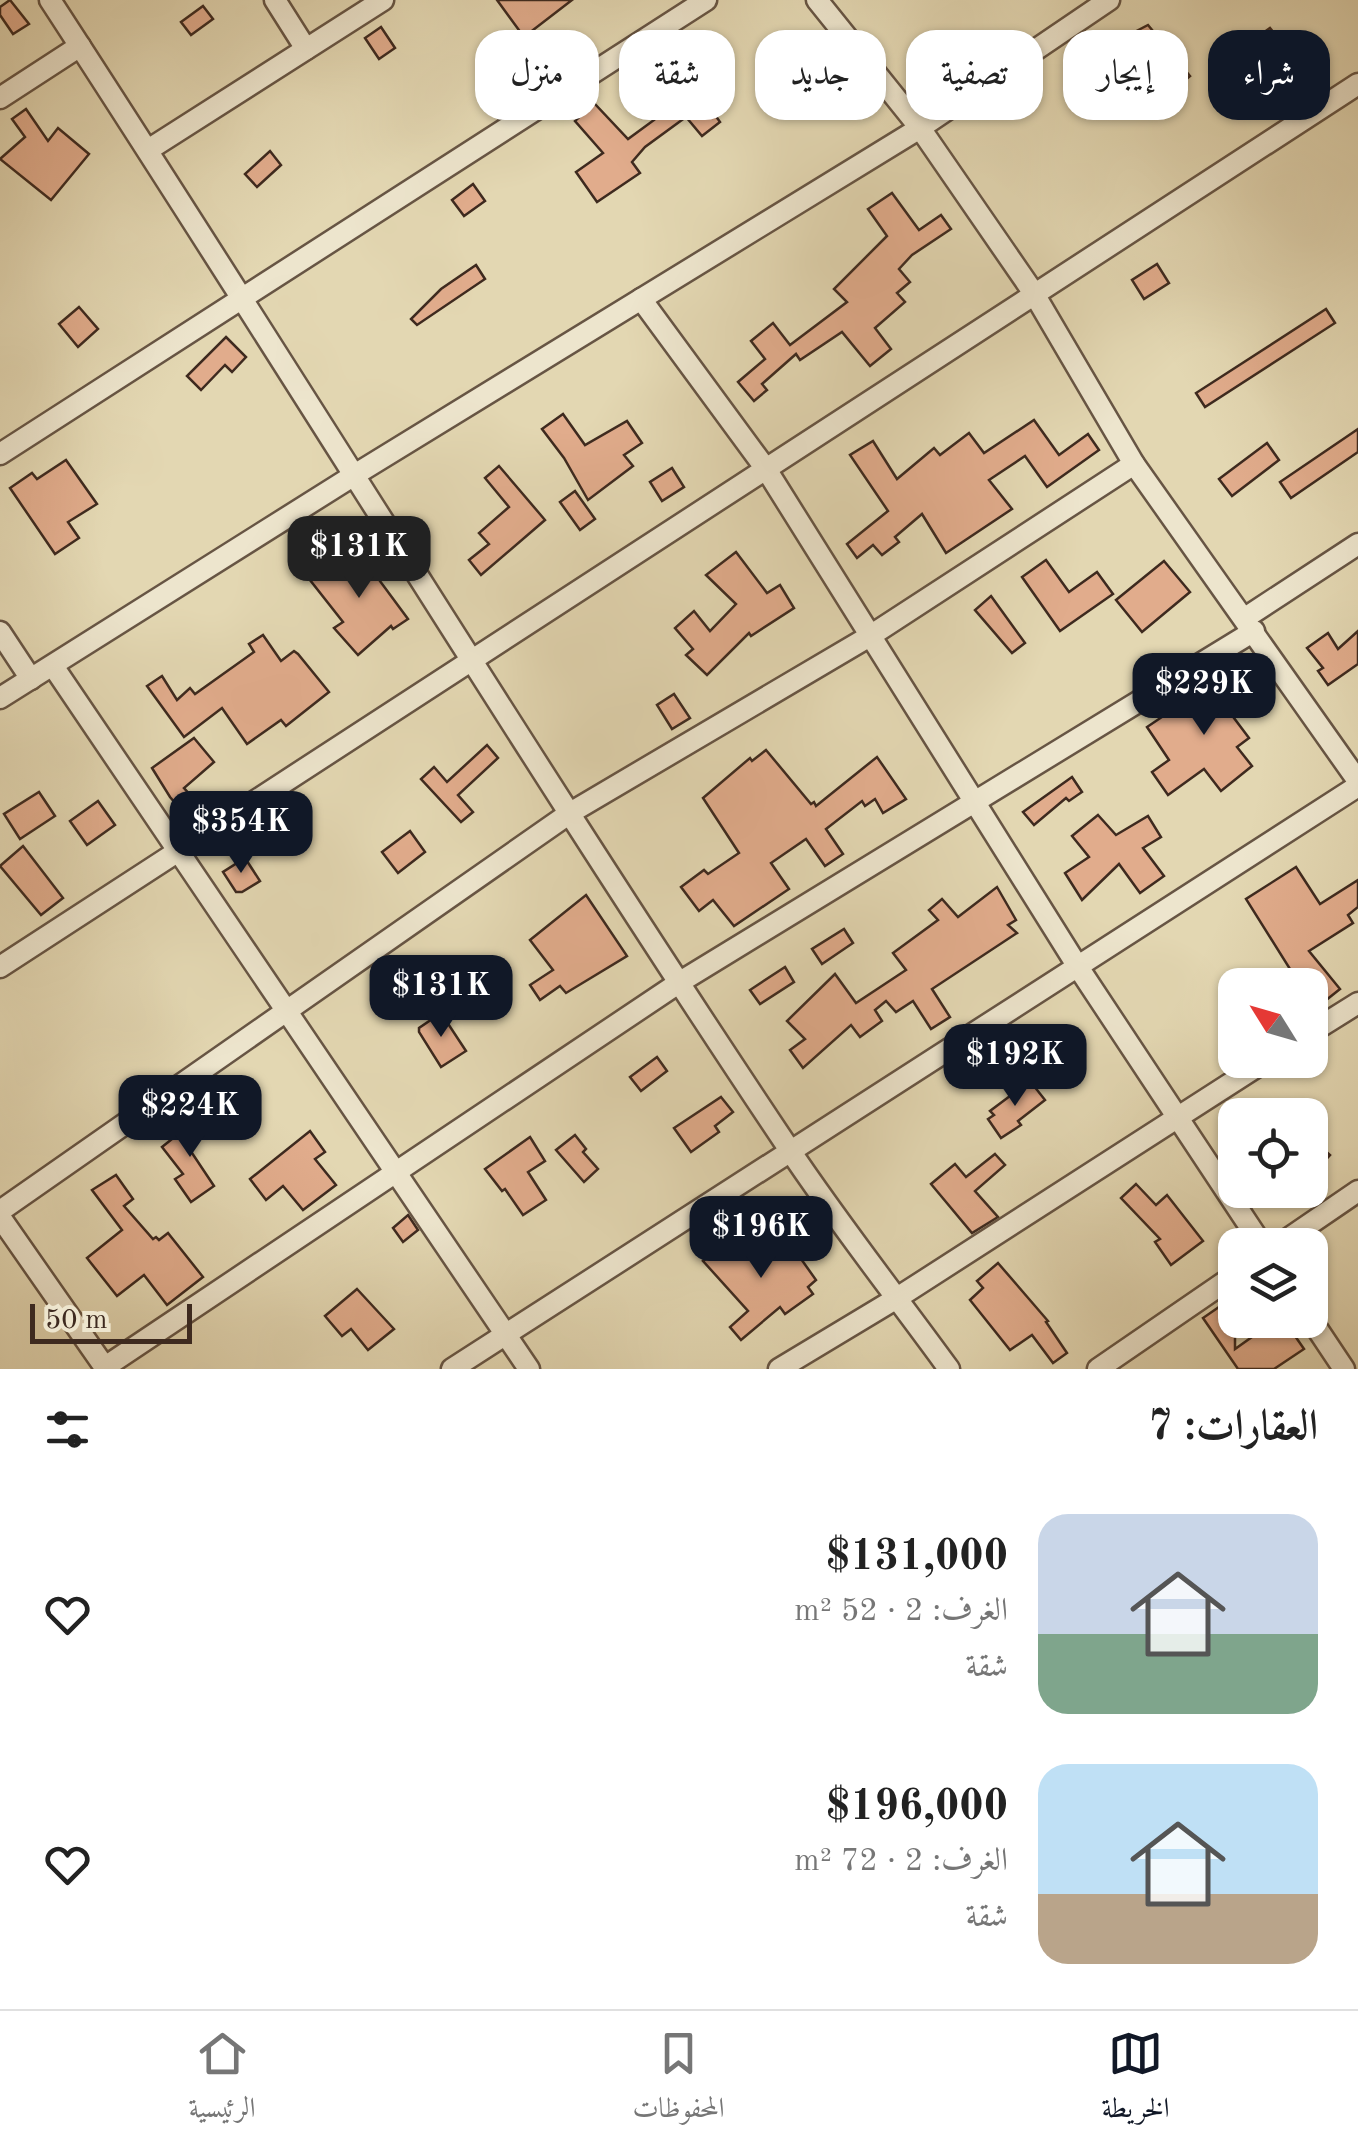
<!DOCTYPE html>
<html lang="ar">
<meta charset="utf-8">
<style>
:root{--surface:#fff;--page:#f6f6f6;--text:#222;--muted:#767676;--line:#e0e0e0;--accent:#111827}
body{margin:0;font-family:"Old Standard TT",Amiri,serif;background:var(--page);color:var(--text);direction:rtl;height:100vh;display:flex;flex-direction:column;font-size:38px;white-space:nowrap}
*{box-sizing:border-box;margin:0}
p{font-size:32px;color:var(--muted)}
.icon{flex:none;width:55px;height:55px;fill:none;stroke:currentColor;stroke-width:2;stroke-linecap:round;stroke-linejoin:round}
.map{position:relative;height:1369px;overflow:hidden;direction:ltr}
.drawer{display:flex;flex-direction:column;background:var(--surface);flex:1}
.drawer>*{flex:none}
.banner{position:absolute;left:30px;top:30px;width:1300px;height:90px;direction:rtl;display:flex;gap:20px}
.needle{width:65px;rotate:307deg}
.buttons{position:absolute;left:1218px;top:968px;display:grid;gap:20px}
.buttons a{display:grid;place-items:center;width:110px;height:110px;border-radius:20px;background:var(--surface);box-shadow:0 2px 8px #0004;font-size:50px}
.scale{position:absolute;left:30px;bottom:25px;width:162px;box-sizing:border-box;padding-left:10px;border:5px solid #3e2a1f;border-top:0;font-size:28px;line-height:35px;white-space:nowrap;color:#3e2a1f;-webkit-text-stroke:8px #ede5cd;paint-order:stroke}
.price{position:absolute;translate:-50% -85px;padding:0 22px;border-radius:20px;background:var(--accent);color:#fff;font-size:32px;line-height:65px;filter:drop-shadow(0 2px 5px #0008)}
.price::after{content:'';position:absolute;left:50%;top:60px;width:30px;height:22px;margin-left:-15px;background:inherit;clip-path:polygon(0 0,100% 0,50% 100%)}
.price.current{background:#222;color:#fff}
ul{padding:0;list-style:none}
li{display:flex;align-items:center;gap:30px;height:250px;padding:0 40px}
li span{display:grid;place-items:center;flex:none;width:280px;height:200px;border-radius:30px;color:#555}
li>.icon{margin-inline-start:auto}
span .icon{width:120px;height:120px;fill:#fffc;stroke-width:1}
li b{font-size:42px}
h2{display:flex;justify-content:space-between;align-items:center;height:120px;padding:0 40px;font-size:42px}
.tag{padding:0 35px;border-radius:30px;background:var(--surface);box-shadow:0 2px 8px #0004;font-size:35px;line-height:90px}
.tag.current{background:var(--accent);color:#fff}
.dock{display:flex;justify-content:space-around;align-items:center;height:140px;border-top:2px solid var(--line);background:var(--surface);font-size:28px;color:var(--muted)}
.dock a{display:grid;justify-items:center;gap:5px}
.dock .current{color:var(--accent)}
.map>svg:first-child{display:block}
</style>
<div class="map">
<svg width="1358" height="1369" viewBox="0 0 1358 1369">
<rect width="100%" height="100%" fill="#e3d7b2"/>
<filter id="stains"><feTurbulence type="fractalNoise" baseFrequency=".002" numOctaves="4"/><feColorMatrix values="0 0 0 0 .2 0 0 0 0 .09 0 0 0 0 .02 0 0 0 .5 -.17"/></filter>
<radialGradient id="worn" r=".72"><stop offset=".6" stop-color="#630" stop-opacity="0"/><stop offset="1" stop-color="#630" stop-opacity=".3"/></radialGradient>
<g fill="#e1ac8c" stroke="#3e2a1f" stroke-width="2.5">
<polygon points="10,0 29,24 13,34 0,15 0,7"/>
<polygon points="497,0 572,0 524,37"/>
<polygon points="203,6 213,19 191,35 181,22"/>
<polygon points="1148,25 1190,76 1177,87 1172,81 1158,91 1127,36"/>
<polygon points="381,27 395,48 379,59 365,38"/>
<polygon points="1270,28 1298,62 1308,56 1317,71 1263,108 1255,92 1260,89 1235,53"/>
<polygon points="673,55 720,122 702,136 686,117 645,147 632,162 640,173 597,202 576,172 603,153 575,121 594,103 628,139 654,120 629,83"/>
<polygon points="26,109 48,141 58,128 89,154 51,200 0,159 25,137 12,119"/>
<polygon points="270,151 281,165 257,187 245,174"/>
<polygon points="473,184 485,201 464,216 452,200"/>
<polygon points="892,193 919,230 941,215 951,229 912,255 899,269 910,282 897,293 905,302 875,328 891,349 870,366 842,332 800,360 796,354 762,384 767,390 754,401 738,382 765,359 751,341 773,323 790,345 847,302 834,289 887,236 868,209"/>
<polygon points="1157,264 1169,283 1144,299 1132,280"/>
<polygon points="476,265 485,279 417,325 411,319 441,289"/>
<polygon points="79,307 98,329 78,347 59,324"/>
<polygon points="1326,309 1335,323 1205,407 1196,393"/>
<polygon points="226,337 246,357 232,372 225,365 201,390 187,376"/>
<polygon points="563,414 585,445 627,421 642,443 624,455 633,466 588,500 564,458 542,429"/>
<polygon points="1034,420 1059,455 1088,434 1099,450 1047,487 1025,456 989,480 1012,509 946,553 922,514 895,537 899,542 882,555 873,545 857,558 847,544 888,511 850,455 873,441 897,479 934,448 940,455 969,433 984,453"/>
<polygon points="1358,429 1358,452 1291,498 1280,482"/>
<polygon points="1267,443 1279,460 1232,496 1219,479"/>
<polygon points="66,460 97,504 68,522 79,538 55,554 10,488 32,473 37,479"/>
<polygon points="499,466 545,520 481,575 469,560 489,544 479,533 509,507 485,478"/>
<polygon points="672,468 684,487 662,501 650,482"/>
<polygon points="575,491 595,519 580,530 560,502"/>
<polygon points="362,548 378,571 374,573 408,619 393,629 391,626 358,655 334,628 343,622 310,580"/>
<polygon points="736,552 767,593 780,585 794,608 751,636 749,633 707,675 686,655 693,649 675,628 694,611 710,631 736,604 706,575"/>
<polygon points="1046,560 1069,592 1097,572 1113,594 1060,631 1022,577"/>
<polygon points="1164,561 1190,592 1142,632 1116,600"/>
<polygon points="991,596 1025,643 1012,653 975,610"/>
<polygon points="1358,631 1358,664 1328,685 1318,671 1323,668 1307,648 1328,633 1338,649"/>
<polygon points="263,635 281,661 294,651 298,654 329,692 286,726 281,720 247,744 222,708 184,737 147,686 162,676 177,700 190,688 195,694 254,652 249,644"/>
<polygon points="1217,680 1233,699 1252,686 1261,700 1234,718 1249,738 1237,747 1252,766 1221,791 1204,769 1168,795 1152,772 1169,760 1147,727"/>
<polygon points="674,694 690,718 672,729 657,705"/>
<polygon points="194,738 214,762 184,788 202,808 189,819 170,797 152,768"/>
<polygon points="487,745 498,758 458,795 473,812 461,822 421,779 434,767 447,782"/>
<polygon points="766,750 811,804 814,802 816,806 877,757 906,799 883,813 875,799 865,806 862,801 826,829 843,854 825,866 806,839 771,863 789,889 734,926 713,900 699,911 681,887 704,870 708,874 739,853 703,798 750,758 752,761"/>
<polygon points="1072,777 1082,792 1069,801 1066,798 1034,825 1023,812"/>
<polygon points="39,792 55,816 20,839 4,814"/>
<polygon points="98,801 115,825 87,845 70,821"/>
<polygon points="1098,815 1116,835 1148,816 1161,837 1143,848 1164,876 1140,893 1119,864 1082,900 1065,873 1089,857 1072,836"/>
<polygon points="410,831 425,852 398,873 382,852"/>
<polygon points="23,846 63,898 41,915 0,866"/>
<polygon points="245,858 260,881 242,892 236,892 223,872"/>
<polygon points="1296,867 1320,904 1358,880 1358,907 1348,915 1353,923 1309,951 1340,989 1310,1013 1310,985 1300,985 1246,899"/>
<polygon points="997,887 1016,920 1008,925 1017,933 932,989 950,1017 931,1029 913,1001 896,1012 886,1001 875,1010 882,1021 860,1037 851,1025 803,1068 790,1050 805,1039 787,1021 835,974 856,1003 906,970 893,953 938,920 929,910 942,899 958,917"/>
<polygon points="586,895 627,956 566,993 560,986 540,1000 530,985 553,970 530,940"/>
<polygon points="844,929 853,943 822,964 812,949"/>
<polygon points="785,967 794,982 760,1004 750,990"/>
<polygon points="441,1013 466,1051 441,1067 419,1032 419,1028"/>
<polygon points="657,1057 667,1071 641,1091 630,1077"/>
<polygon points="1030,1081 1045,1100 1018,1121 1021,1125 1001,1138 988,1119 994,1115 990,1111"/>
<polygon points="721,1097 733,1112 715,1126 719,1132 691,1152 674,1128"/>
<polygon points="202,1115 212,1128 188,1147 214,1186 191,1202 175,1179 183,1174 162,1147"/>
<polygon points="310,1131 325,1152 315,1159 336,1185 303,1210 283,1186 266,1200 250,1179"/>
<polygon points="575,1135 586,1149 583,1152 598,1169 584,1182 556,1150"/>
<polygon points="530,1137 545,1161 528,1172 546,1200 523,1215 505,1189 502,1191 485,1169"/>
<polygon points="1310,1137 1330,1155 1310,1177"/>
<polygon points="995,1154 1005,1165 975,1191 998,1217 972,1233 931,1184 955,1164 966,1177"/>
<polygon points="116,1175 133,1199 124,1206 153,1239 156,1237 159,1240 168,1233 203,1277 167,1305 144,1275 117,1296 87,1258 122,1230 92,1190"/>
<polygon points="1136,1184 1156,1205 1167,1195 1203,1241 1171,1265 1155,1242 1160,1239 1121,1198"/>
<polygon points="408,1215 418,1230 403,1242 393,1228"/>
<polygon points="742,1233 763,1261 789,1242 816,1280 808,1287 813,1294 785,1314 780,1307 741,1340 730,1327 748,1311 703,1261"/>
<polygon points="998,1263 1048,1321 1046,1322 1067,1353 1053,1363 1032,1335 1010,1350 970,1300 983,1288 977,1281"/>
<polygon points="357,1289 394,1329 368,1350 351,1329 342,1336 325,1316"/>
<polygon points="1235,1296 1235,1349 1276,1320 1284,1320 1304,1349 1274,1369 1238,1369 1203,1318"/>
</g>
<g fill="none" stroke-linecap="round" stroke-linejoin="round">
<defs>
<g id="street">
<path d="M50 0C299 382 536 771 789 1149 839 1224 896 1296 949 1369"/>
<polyline points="275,0 306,49"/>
<polyline points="817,0 920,128 1033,292 1134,464 1358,781"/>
<polyline points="0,98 80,46"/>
<polyline points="148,150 383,0"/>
<polyline points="641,299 766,469 1078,967 1262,1245"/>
<polyline points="0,454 706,0"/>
<polyline points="1245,618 1358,544"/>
<polyline points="0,632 31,679"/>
<polyline points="53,666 529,1369"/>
<polyline points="0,698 356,474 920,128 1109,0"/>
<polyline points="0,967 1358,84"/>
<polyline points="1310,1033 1358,1003"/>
<polyline points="0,1211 570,813 870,636 1134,464"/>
<polyline points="0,1217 106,1369"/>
<polyline points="1279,1245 1358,1191"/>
<polyline points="1310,1318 1344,1369"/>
<polyline points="105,1367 680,982 1254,631"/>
<polyline points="452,1369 1358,786"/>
<polyline points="779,1369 897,1298 1267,1060"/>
<polyline points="1098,1369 1235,1275"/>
</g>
</defs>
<use href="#street" stroke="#675544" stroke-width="25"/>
<use href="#street" stroke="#ede5cd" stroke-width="20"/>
</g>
<rect width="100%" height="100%" filter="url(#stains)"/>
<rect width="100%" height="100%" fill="url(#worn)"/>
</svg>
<div class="buttons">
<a><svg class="needle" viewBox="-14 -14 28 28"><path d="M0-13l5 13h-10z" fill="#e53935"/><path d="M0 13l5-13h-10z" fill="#767676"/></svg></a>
<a><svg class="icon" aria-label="locate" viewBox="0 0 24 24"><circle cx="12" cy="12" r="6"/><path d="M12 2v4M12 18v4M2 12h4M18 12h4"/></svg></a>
<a><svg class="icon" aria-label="layers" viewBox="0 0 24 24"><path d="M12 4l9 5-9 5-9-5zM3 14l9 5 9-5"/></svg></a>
</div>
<div class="scale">50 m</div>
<b class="price current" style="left:359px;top:601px">$131K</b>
<b class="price" style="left:1204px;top:738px">$229K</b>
<b class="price" style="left:241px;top:876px">$354K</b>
<b class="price" style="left:441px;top:1040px">$131K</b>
<b class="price" style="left:1015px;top:1109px">$192K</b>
<b class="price" style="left:190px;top:1160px">$224K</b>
<b class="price" style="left:761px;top:1281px">$196K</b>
<div class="banner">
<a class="tag current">شراء</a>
<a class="tag">إيجار</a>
<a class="tag">تصفية</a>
<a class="tag">جديد</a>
<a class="tag">شقة</a>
<a class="tag">منزل</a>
</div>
</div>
<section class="drawer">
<h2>العقارات: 7<svg class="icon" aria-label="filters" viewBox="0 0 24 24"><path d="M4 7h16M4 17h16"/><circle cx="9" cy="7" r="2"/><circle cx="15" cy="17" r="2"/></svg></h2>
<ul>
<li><span style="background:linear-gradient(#c9d6e8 60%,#7fa58c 0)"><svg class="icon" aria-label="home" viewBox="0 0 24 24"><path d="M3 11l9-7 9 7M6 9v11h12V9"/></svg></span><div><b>$131,000</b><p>الغرف: 2 · 52 m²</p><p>شقة</p></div><svg class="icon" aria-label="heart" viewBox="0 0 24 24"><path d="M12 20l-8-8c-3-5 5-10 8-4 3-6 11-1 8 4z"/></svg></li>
<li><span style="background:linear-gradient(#bfe0f5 65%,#b9a48a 0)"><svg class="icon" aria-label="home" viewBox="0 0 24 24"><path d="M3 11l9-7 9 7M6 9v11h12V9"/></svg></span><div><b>$196,000</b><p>الغرف: 2 · 72 m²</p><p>شقة</p></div><svg class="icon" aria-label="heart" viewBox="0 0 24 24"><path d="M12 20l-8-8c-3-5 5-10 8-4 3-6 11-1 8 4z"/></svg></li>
</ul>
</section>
<nav class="dock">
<a class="current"><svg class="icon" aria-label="map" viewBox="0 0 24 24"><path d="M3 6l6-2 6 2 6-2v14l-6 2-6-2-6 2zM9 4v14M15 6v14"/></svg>الخريطة</a>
<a><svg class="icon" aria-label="saved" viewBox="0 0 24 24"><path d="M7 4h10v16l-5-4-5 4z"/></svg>المحفوظات</a>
<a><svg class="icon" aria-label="home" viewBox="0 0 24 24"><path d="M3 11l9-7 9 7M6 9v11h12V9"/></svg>الرئيسية</a>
</nav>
